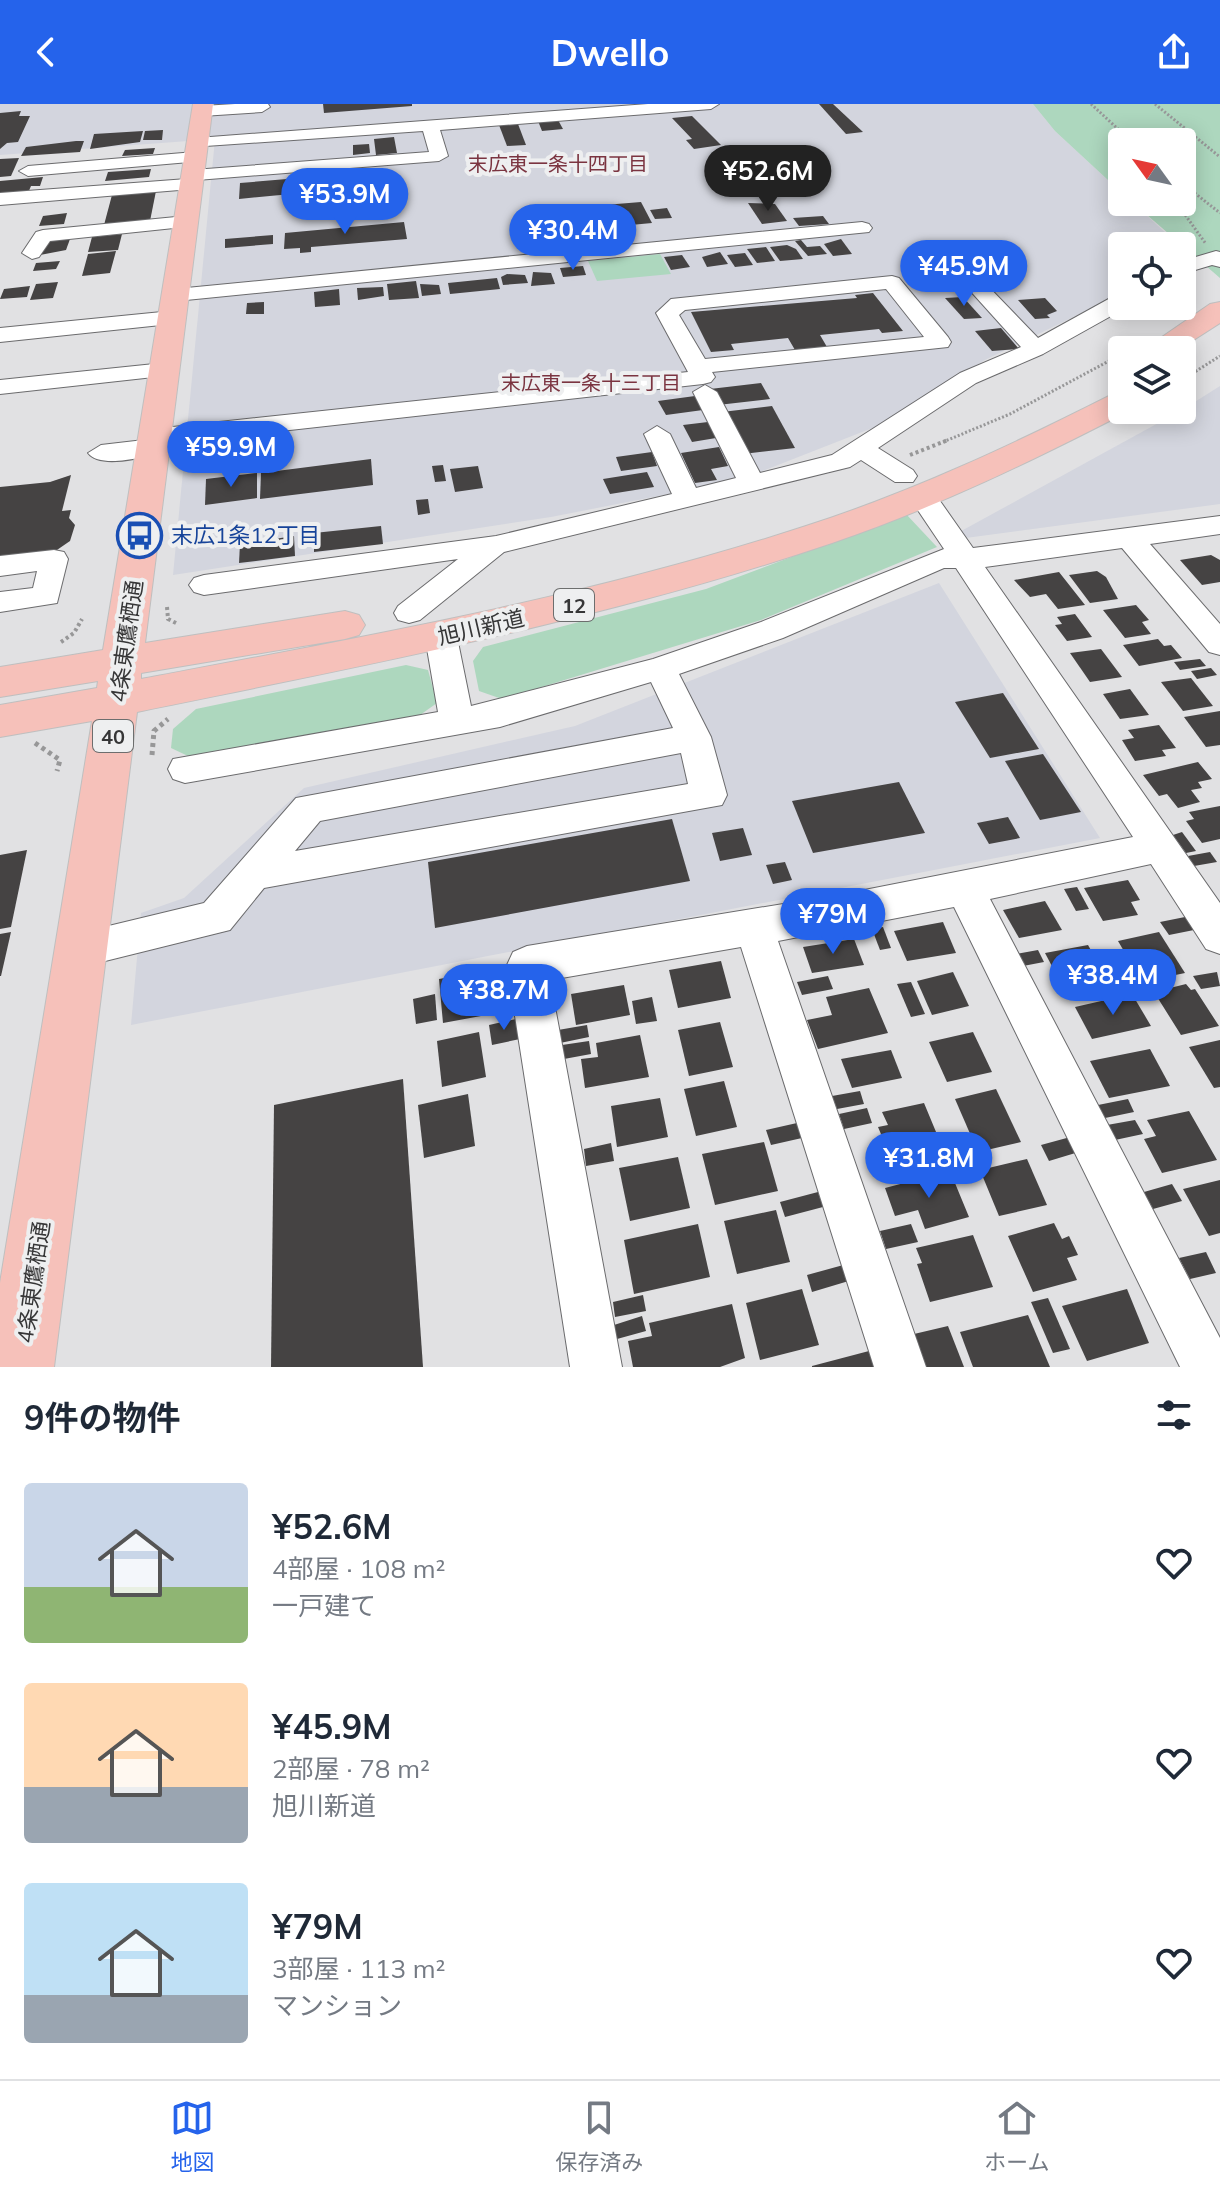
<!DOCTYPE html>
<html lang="ja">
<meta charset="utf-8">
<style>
:root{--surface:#fff;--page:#f2f2f3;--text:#1f2937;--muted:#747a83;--line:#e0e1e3;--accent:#2563eb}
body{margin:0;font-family:Mulish,"Noto Sans JP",sans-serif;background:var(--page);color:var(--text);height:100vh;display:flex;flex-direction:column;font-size:30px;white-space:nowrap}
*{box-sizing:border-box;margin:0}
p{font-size:26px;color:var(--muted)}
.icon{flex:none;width:44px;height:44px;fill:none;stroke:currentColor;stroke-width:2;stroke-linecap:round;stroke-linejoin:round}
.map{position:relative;height:1263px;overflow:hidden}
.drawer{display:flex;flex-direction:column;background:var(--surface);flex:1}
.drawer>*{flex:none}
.needle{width:52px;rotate:303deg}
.tools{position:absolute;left:1108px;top:24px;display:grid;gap:16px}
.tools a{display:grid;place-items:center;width:88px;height:88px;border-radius:8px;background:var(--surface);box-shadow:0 4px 20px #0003;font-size:40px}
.price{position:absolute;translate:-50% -68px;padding:0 18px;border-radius:28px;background:var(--accent);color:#fff;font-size:26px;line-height:52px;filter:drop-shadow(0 2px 4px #0008)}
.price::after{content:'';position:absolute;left:50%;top:48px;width:24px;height:18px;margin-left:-12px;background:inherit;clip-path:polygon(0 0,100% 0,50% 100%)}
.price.current{background:#222;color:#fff}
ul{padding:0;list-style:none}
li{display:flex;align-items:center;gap:24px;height:200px;padding:0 24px}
li span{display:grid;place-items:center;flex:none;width:224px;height:160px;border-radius:8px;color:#555}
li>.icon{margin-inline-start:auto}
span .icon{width:96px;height:96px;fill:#fffc;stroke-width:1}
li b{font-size:34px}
h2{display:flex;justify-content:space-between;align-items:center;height:96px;padding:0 24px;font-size:34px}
header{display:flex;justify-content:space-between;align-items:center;height:104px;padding:0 24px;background:var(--accent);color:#fff;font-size:36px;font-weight:700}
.dock{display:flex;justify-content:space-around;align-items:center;height:112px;border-top:2px solid var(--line);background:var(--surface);font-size:22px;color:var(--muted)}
.dock a{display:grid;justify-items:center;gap:4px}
.dock .current{color:var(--accent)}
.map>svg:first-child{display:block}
</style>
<header><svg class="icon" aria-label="back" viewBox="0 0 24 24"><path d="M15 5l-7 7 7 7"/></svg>Dwello<svg class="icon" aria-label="share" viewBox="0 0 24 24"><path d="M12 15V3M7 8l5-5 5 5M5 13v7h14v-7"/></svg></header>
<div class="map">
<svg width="1220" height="1263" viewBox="0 0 1220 1263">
<rect width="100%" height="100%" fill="#e1e1e3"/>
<g fill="#d3d5de">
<polygon points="0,0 1033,0 1055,27 1122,89 1122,98 1132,98 1180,142 1122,142 1122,186 1102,199 985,256 880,321 740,376 551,413 173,471 215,35 0,51"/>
<polygon points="1220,282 1220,400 943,437 1182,306"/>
<polygon points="939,479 1100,734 131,921 141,809 184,794 304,684 575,622"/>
</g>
<g fill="#add7be">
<polygon points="1033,0 1220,0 1220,174 1132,98 1182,98 1182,38 1122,38 1122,89 1055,27"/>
<polygon points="660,150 671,170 597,177 588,157"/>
<polygon points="906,410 937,443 761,516 502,595 479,587 473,557 483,543 706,485"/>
<polygon points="406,561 428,566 437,599 420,611 188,652 171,644 173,625 196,605"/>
</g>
<g fill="#454343">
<polygon points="323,0 412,0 412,2 324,9"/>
<polygon points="819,0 833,0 863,28 846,30"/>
<polygon points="21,7 19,12 30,12 18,38 7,39 0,45 0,9"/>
<polygon points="692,12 721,41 694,45 686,36 692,35 672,14"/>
<polygon points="558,16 563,25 542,27 538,17"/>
<polygon points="518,20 526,41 507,42 499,21"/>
<polygon points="163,26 162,36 143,36 145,27"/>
<polygon points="143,27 140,38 90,45 94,30"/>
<polygon points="394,33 397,49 376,51 374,35"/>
<polygon points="76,37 84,37 80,48 21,52 26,43"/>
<polygon points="369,40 370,49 353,51 353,41"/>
<polygon points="155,44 153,50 122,52 125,46"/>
<polygon points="721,53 743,68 732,70 710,55"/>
<polygon points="19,54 11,72 0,73 0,55"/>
<polygon points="151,65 149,73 105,77 108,68"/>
<polygon points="753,71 766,80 751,84 739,74"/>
<polygon points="43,73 40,82 31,82 28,89 0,91 0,77"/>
<polygon points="311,73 319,74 320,82 312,83 312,88 239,95 240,79"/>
<polygon points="404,84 406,93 396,94 396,98 330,100 329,90"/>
<polygon points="156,87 150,117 104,121 112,91"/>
<polygon points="641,98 652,119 577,126 568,104"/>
<polygon points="748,99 775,100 787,117 762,120"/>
<polygon points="559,103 565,117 546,119 540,105"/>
<polygon points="667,104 672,114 655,115 650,106"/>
<polygon points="67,109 64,120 39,122 43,112"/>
<polygon points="823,112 829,120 799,122 793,114"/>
<polygon points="404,118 407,135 311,143 311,148 300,149 300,144 284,145 285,129"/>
<polygon points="567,122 573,136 553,138 548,123"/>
<polygon points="122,130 118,146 88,148 92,133"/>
<polygon points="273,131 273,140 225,144 225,135"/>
<polygon points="602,132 606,141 583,143 580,134"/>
<polygon points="540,133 549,136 552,144 531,146 527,135"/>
<polygon points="70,135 66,146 40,151 45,137"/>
<polygon points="841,135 852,150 833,152 824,140"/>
<polygon points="801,136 807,143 820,142 827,150 808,152 795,137"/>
<polygon points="787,141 796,145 803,155 780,157 770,143"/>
<polygon points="766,143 775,157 757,159 747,145"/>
<polygon points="116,147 110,169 82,172 88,150"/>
<polygon points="720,148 728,160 707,163 702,153"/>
<polygon points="745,149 753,161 735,163 727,151"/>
<polygon points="682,151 690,163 671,166 664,153"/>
<polygon points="60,157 56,165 33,167 36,159"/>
<polygon points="583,162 586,171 563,173 560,164"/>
<polygon points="533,168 551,169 555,180 531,182"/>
<polygon points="507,170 525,171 528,179 503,181 501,173"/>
<polygon points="497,174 500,185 450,190 448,179"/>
<polygon points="416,177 419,194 389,196 387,180"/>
<polygon points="58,178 53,194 30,196 36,180"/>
<polygon points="420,180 439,181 441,190 422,192"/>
<polygon points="30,182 27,193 0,195 4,185"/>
<polygon points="383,183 384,192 358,196 357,184"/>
<polygon points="339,185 340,201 315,203 314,188"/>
<polygon points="873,189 903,227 882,229 879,225 820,231 827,243 795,246 788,234 731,240 734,246 711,248 691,208 857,194 855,191"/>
<polygon points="963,193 982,214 964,215 945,194"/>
<polygon points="1045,194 1057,207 1047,211 1050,214 1035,215 1018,196"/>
<polygon points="264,198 264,210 246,210 247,199"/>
<polygon points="1001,224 1019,245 992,247 975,227"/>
<polygon points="761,279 770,295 718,301 710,285"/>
<polygon points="695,292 703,306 666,311 658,297"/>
<polygon points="772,302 795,344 743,350 722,308"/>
<polygon points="708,318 716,334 692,338 683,321"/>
<polygon points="719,343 728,362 711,365 717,376 695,379 681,349"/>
<polygon points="652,348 657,362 621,367 616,353"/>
<polygon points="371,355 373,381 260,395 261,369"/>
<polygon points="443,361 446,377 435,378 432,362"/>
<polygon points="478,362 483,384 455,388 450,365"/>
<polygon points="647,368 654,383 610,390 603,375"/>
<polygon points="257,369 257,394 205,401 206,375"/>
<polygon points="71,371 62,407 71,406 69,414 75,421 70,437 54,448 0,455 0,383 50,378"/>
<polygon points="428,395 430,409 418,411 416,396"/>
<polygon points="381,422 383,440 314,448 314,429"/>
<polygon points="294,432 295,452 239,459 240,440"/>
<polygon points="1211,451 1220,456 1220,478 1202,481 1180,456"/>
<polygon points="1097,467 1106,473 1118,495 1090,499 1069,471"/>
<polygon points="1059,468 1085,501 1058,505 1046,490 1030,493 1014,476"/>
<polygon points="1136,501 1149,516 1142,518 1151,530 1125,534 1103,506"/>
<polygon points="1075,510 1092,533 1067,537 1055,521 1062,520 1057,513"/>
<polygon points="1158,535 1164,542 1171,541 1182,554 1139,562 1123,541"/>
<polygon points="1101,545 1122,573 1090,578 1070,549"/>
<polygon points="1200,555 1206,562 1180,566 1174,558"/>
<polygon points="1211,564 1217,571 1197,575 1191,567"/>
<polygon points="1191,574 1213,602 1183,607 1161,578"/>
<polygon points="1130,585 1149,611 1120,615 1103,590"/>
<polygon points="1003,589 1039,645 990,654 955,598"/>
<polygon points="1220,607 1220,641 1206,643 1184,613"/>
<polygon points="1159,621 1176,644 1162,646 1166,652 1135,657 1122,636 1134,634 1128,626"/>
<polygon points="1043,650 1081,708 1040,716 1005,657"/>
<polygon points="1198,658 1212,675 1198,678 1202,684 1191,686 1200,698 1178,704 1167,690 1159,692 1143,671"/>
<polygon points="899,678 925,729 813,749 792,697"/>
<polygon points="1220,702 1220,735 1202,739 1186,717 1194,715 1189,708"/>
<polygon points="1008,713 1020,734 989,740 977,719"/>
<polygon points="672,715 690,777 435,824 428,758"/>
<polygon points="743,724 752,751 720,757 712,729"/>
<polygon points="1182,728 1196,747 1186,749 1173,731"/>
<polygon points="27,746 11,823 0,825 0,751"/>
<polygon points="1210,748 1217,758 1194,762 1188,752"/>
<polygon points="785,758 792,776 773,780 766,761"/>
<polygon points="1128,776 1140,796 1131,798 1138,811 1103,817 1084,784"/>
<polygon points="1077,783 1089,805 1076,807 1064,785"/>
<polygon points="1045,797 1062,826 1019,834 1003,806"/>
<polygon points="1190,812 1199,825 1169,831 1160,818"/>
<polygon points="943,818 956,849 907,857 894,827"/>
<polygon points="883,823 891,844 880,846 872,825"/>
<polygon points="11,828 1,872 0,872 0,830"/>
<polygon points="1159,828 1185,869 1142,878 1118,837"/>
<polygon points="854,835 864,861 812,869 803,843"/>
<polygon points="1088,841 1108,877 1064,885 1045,849"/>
<polygon points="1038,846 1044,858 1023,862 1016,850"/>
<polygon points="721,857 731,894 678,904 669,866"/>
<polygon points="506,863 509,885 487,890 488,898 479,900 481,912 443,919 439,875"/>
<polygon points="1126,867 1135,882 1122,885 1113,870"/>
<polygon points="953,868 969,902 932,911 917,877"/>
<polygon points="1217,868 1220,882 1201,885 1193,872"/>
<polygon points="828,872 833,885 802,891 797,878"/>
<polygon points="911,878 925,910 911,913 897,880"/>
<polygon points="1186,880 1191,886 1195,885 1219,922 1181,931 1154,888"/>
<polygon points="624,881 630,911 576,921 571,890"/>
<polygon points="869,884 888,929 818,945 807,916 832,911 826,893"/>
<polygon points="435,890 437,916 416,920 413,895"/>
<polygon points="1132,890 1151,922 1092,935 1075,903"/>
<polygon points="652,893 657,917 636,920 632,897"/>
<polygon points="516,915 520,935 492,941 489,921"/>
<polygon points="720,918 733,963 689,972 678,926"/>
<polygon points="587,921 589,933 560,939 558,926"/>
<polygon points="479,928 486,973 442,983 437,937"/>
<polygon points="973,928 992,968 947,978 929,938"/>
<polygon points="640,931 649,973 585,984 581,955 598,953 596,939"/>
<polygon points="1220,936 1220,983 1214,984 1189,943"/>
<polygon points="589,937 591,950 564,955 562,941"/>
<polygon points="1150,945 1170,982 1109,994 1090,957"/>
<polygon points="891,946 902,974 852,984 841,955"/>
<polygon points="403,975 423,1263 271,1263 274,1001"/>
<polygon points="724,977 737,1023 696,1032 684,985"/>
<polygon points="996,985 1021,1038 978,1048 955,995"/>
<polygon points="860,987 864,1000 837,1005 832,992"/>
<polygon points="468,990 475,1042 424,1054 418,1001"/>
<polygon points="660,994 668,1033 617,1043 611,1002"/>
<polygon points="1128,995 1134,1008 1105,1014 1098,1001"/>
<polygon points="924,999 946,1052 903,1062 895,1039 886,1042 878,1023 888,1021 882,1008"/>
<polygon points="867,1004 872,1019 844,1025 839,1010"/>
<polygon points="1189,1007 1217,1056 1162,1069 1144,1035 1156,1032 1147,1016"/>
<polygon points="1135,1016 1143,1030 1115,1036 1107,1021"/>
<polygon points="797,1019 802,1034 771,1041 766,1026"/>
<polygon points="1074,1032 1082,1047 1049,1057 1041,1041"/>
<polygon points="764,1038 778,1087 715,1101 702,1050"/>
<polygon points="611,1039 614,1057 586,1062 584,1045"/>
<polygon points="678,1053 690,1104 630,1117 619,1064"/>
<polygon points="1027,1055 1047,1101 999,1112 980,1066"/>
<polygon points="950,1067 969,1113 925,1125 918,1106 895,1112 885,1084"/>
<polygon points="1220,1076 1220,1129 1209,1132 1183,1085"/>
<polygon points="1172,1080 1182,1097 1153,1105 1144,1088"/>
<polygon points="818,1088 823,1103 785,1113 780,1098"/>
<polygon points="776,1106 790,1158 737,1170 724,1117"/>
<polygon points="1054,1119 1062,1135 1069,1132 1078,1151 1067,1154 1077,1176 1033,1188 1008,1132"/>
<polygon points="698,1120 710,1173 634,1190 624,1136"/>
<polygon points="911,1120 918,1138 886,1145 880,1127"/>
<polygon points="973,1131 993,1183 930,1198 917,1160 922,1159 916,1144"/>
<polygon points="1206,1148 1216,1169 1190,1175 1179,1154"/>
<polygon points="847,1160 852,1176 812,1188 807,1171"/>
<polygon points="802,1185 819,1241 760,1256 746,1199"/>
<polygon points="1127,1185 1149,1239 1087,1257 1062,1202"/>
<polygon points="643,1191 646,1207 615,1213 613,1198"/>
<polygon points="1048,1194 1070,1245 1053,1249 1031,1198"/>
<polygon points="732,1200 745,1254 720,1263 633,1263 628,1237 652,1232 649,1219"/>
<polygon points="1028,1211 1050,1263 973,1263 960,1228"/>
<polygon points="642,1212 646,1227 617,1235 614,1221"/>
<polygon points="948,1222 964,1263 925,1263 914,1230"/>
<polygon points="869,1247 875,1263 812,1263 812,1262"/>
</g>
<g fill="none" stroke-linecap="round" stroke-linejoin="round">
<defs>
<g id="minor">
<polygon points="235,0 268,0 270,3 262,8 202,12 194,7 202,2"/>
<polygon points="648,0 719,0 711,5 440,26 448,52 439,57 197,76 200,80 191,85 0,101 0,89 187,75 184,71 193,66 429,48 423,27 191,43 189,39 197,34"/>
<polygon points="195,48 201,49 201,57 28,72 19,67 28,62"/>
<polygon points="186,112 193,114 196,118 193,122 50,137 39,153 32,155 22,149 36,128 43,126"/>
<polygon points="862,118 869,120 872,124 869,128 176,197 165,191 176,185"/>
<polygon points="1216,147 1220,148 1220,163 1212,161 1182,170 1182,157"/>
<path d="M892 172 899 174 948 233 951 238 948 243 712 268 715 273 711 278 703 280 163 340 166 343 162 348C145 353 100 365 88 349L101 341 144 336 141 333 145 328 154 325 688 268 656 209 671 195ZM886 185 924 233 705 255 679 211 685 206Z"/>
<polygon points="976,175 983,177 1038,234 1114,192 1122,191 1122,202 1129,202 1043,250 976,279 878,344 913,366 917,372 913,378 895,378 861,356 850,363 504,448 420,516 409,519 398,516 394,509 398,502 458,455 204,491 194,488 189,481 194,474 204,471 496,432 672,390 644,330 657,322 670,330 696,384 736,374 693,288 705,281 717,288 760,369 832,351 960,269 1021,243 965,181"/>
<polygon points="172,207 180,209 183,214 180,219 0,238 0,224"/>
<polygon points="164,259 176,266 172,271 0,290 0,276"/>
<path d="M923 385 933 387 973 444 1220 412V430L1150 440 1220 520V551L1209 548 1122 444 985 463 1220 799V850L1206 845 1151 760 990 795 1220 1234V1263H1180L954 803 778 837 926 1263H874L741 843 550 876 622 1263H570L507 861 513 848 527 842 844 790 1133 733 956 464H944L783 534 679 570 711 633 727 691 722 701 264 784 230 826 81 863 67 858 61 845 67 832 204 799 296 694 673 624 651 578 500 623 185 679 173 675 168 665 173 655 438 608 425 533 430 525 441 522 452 525 457 533 471 602 653 555 761 518 944 445 909 393 913 387ZM681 649 688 680 295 747 320 717Z"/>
<polygon points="54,446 64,448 68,455 57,499 0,508 0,488 33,484 37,467 0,472 0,452"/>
</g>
<g id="highway">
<path d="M193 0H213L145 539 345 507 359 511 365 521 359 531 345 535 141 569V575C364 533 589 493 806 422 912 388 1012 341 1111 291L1122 289V306H1131C1034 356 935 404 832 439 605 516 370 560 137 608L54 1263H0V1179L92 617 0 633V601L97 584 98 577 0 593V563L103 546Z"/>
<polygon points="1220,198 1220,219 1178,246 1143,246 1210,200"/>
</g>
</defs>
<use href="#minor" stroke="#6b6b6d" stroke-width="2"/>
<use href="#highway" stroke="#bfbfbf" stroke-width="2"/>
<g stroke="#979798" stroke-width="3" stroke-dasharray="2 2" stroke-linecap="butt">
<polyline points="1091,0 1132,38"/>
<polyline points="1155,0 1220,53"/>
<polyline points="1182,79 1220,109"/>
<polyline points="1176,98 1206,140"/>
<polyline points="1182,276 1220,252"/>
<polyline points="943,338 1010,310 1122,250"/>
</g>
<g stroke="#979798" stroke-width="4" stroke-dasharray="3 3" stroke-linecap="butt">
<polyline points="910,351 948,336"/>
<polyline points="167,503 168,515 178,520"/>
<polyline points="61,538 74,529 82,515"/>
</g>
<g stroke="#979798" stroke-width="5" stroke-dasharray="4 4" stroke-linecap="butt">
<polyline points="35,639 60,656 57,667"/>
<polyline points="152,651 154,627 168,615"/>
</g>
<use href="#minor" fill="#fff" fill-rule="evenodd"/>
<use href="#highway" fill="#f6c1ba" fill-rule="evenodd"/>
</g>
<defs>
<symbol id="bus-ring" viewBox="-11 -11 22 22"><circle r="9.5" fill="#eeeff0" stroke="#1a4fb4" stroke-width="1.5"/><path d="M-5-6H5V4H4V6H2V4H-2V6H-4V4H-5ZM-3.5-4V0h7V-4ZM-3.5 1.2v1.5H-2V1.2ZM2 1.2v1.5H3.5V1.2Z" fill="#1a4fb4"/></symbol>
</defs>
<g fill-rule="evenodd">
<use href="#bus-ring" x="114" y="406" width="51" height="51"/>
</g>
<g text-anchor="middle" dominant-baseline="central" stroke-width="8" stroke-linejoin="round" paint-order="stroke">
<g font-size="20" fill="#7b3440" stroke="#eeeff0">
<text x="558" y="59">末広東一条十四丁目</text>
<text x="591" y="278">末広東一条十三丁目</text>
</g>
<g fill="#eeeff0" stroke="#6d6e6e" stroke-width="2">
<rect x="554" y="485" width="40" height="32" rx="6"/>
<rect x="93" y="616" width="40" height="32" rx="6"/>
</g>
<g font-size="20" font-weight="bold" fill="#363637">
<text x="574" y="501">12</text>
<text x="113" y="632">40</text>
</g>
<g font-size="22" fill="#164399" stroke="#eeeff0" text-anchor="start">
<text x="171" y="431">末広1条12丁目</text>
</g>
<g font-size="22" fill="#363637" stroke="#eeeff0">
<text transform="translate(481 523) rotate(-13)">旭川新道</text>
<text transform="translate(126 537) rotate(-82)">4条東鷹栖通</text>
<text transform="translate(33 1178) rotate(-82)">4条東鷹栖通</text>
</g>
</g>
</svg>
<div class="tools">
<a><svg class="needle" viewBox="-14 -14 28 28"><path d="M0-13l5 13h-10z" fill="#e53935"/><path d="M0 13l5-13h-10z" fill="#747a83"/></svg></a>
<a><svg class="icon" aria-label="locate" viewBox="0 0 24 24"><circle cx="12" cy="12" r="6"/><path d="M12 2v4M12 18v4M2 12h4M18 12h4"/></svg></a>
<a><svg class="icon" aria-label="layers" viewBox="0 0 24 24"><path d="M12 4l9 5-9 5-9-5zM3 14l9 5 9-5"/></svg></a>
</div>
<b class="price current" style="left:768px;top:109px">¥52.6M</b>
<b class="price" style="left:345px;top:132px">¥53.9M</b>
<b class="price" style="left:573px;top:168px">¥30.4M</b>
<b class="price" style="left:964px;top:204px">¥45.9M</b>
<b class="price" style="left:231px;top:385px">¥59.9M</b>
<b class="price" style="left:833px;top:852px">¥79M</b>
<b class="price" style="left:1113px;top:913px">¥38.4M</b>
<b class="price" style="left:504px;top:928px">¥38.7M</b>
<b class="price" style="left:929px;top:1096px">¥31.8M</b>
</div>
<section class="drawer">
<h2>9件の物件<svg class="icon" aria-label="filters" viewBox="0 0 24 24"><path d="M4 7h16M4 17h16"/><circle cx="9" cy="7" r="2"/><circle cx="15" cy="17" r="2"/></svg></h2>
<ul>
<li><span style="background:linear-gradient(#c9d6e8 65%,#8fb573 0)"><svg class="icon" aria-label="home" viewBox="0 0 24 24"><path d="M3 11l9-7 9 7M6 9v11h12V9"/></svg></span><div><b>¥52.6M</b><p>4部屋 · 108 m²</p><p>一戸建て</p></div><svg class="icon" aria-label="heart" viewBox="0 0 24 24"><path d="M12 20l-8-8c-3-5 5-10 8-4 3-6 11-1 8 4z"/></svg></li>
<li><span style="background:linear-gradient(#ffd9b3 65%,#9aa5b1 0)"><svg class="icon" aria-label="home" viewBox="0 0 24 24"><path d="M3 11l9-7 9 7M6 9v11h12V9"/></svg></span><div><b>¥45.9M</b><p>2部屋 · 78 m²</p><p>旭川新道</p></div><svg class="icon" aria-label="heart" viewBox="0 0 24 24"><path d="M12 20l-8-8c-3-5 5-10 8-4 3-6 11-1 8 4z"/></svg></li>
<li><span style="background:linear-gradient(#bfe0f5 70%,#9aa5b1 0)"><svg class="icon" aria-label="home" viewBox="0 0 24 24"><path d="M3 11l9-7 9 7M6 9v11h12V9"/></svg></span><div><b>¥79M</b><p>3部屋 · 113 m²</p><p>マンション</p></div><svg class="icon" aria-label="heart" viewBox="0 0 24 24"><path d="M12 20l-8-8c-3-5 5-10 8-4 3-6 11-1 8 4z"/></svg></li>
</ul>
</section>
<nav class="dock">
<a class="current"><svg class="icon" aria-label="map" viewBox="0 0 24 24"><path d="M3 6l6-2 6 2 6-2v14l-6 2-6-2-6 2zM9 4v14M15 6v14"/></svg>地図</a>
<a><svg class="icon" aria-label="saved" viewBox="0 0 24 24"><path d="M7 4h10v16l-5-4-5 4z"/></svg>保存済み</a>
<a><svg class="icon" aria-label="home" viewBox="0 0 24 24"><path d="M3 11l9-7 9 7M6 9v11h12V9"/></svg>ホーム</a>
</nav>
